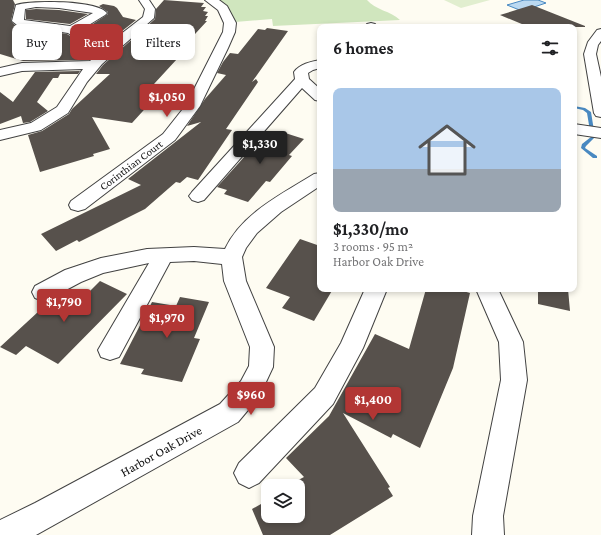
<!DOCTYPE html>
<meta charset="utf-8">
<style>
:root{--surface:#fff;--page:#f2f2f2;--text:#202124;--muted:#757577;--accent:#b23634}
body{margin:0;font-family:"Crimson Pro",serif;background:var(--page);color:var(--text);height:100vh;display:flex;flex-direction:column;font-size:15px;white-space:nowrap}
*{box-sizing:border-box;margin:0}
p{font-size:13px;color:var(--muted)}
.icon{flex:none;width:22px;height:22px;fill:none;stroke:currentColor;stroke-width:2;stroke-linecap:round;stroke-linejoin:round}
.map{position:relative;flex:1;overflow:hidden}
.sheet{position:absolute;left:317px;top:24px;width:260px;height:268px;display:flex;flex-direction:column;background:var(--surface);border-radius:8px;box-shadow:0 2px 6px #0003}
.sheet>*{flex:none}
.banner{position:absolute;left:12px;top:24px;width:245px;height:36px;display:flex;gap:8px}
.buttons{position:absolute;left:261px;top:479px;display:grid;gap:8px}
.buttons a{display:grid;place-items:center;width:44px;height:44px;border-radius:8px;background:var(--surface);box-shadow:0 2px 6px #0003;font-size:20px}
.price{position:absolute;translate:-50% -34px;padding:0 9px;border-radius:4px;background:var(--accent);color:#fff;font-size:13px;line-height:26px;filter:drop-shadow(0 1px 2px #0008)}
.price::after{content:'';position:absolute;left:50%;top:24px;width:12px;height:9px;margin-left:-6px;background:inherit;clip-path:polygon(0 0,100% 0,50% 100%)}
.price.current{background:#222;color:#fff}
ul{padding:0;list-style:none}
li{display:grid;align-content:center;gap:8px;height:212px;padding:0 16px}
li span{display:grid;place-items:center;height:124px;border-radius:8px;color:#555}
li>.icon{margin-inline-start:auto}
span .icon{width:72px;height:72px;fill:#fffc;stroke-width:1}
li b{font-size:17px}
h2{display:flex;justify-content:space-between;align-items:center;height:48px;padding:0 16px;font-size:17px}
.tag{padding:0 14px;border-radius:8px;background:var(--surface);box-shadow:0 2px 6px #0003;font-size:14px;line-height:36px}
.tag.current{background:var(--accent);color:#fff}
.map>svg:first-child{display:block}
</style>
<div class="map">
<svg width="601" height="535" viewBox="0 0 601 535">
<rect width="100%" height="100%" fill="#fefcf2"/>
<path fill="#d0e6be" d="M216 0H367C375 10 391 11 400 20L273 26 272 19 235 22Z"/>
<polygon fill="#e1eecf" points="444,0 490,0 461,8"/>
<polygon fill="#bbd9f1" stroke="#4989c1" points="524,0 538,0 546,3 522,11 507,5"/>
<g fill="none" stroke-linecap="round" stroke-linejoin="round">
<polygon fill="#4989c1" fill-rule="evenodd" points="574,106 585,108 591,112 595,137 586,146 585,148 597,156 597,158 593,158 581,148 582,144 591,137 587,113 583,110 574,108"/>
</g>
<g fill="#57514c">
<polygon points="0,0 13,0 15,4 11,21 16,26 67,34 82,43 101,48 89,60 23,61 0,54"/>
<polygon points="164,0 204,3 201,7 206,7 203,11 208,12 205,16 208,16 205,21 207,21 172,59 177,59 154,84 159,85 146,99 153,100 132,123 92,117 110,149 93,154 94,156 40,172 28,135 42,131 69,114 72,109 110,74 96,74 103,65 155,19 156,9"/>
<polygon points="103,4 114,6 117,8 123,17 136,20 112,39 90,35 82,31 108,14 108,12 99,6"/>
<polygon points="532,5 585,26 585,27 529,27 500,15"/>
<polygon points="36,9 59,10 88,14 70,24 26,19 26,10"/>
<polygon points="267,28 288,31 252,82 256,79 258,82 226,129 232,130 198,180 187,177 180,183 176,182 145,209 79,242 77,240 56,251 41,234 141,185 128,179 201,122 187,126 205,99 226,75 217,73 223,62 230,53 238,54 258,29 265,30"/>
<polygon points="80,71 78,74 60,74 58,78 53,78 37,102 48,111 30,122 23,123 21,116 0,124 0,92 13,102 35,72"/>
<polygon points="267,132 279,136 282,132 304,139 289,155 292,156 270,182 266,181 248,202 224,194 227,190 217,187"/>
<polygon points="300,239 320,246 320,289 333,289 314,321 282,308 290,297 266,288"/>
<polygon points="100,281 127,294 58,364 26,346 16,355 0,347 52,299 60,295 77,304"/>
<polygon points="426,289 456,289 470,293 453,368 420,448 393,434 391,438 343,413 390,487 388,488 393,496 330,535 263,535 252,509 268,500 268,516 298,516 298,486 287,486 304,477 286,458 329,416 375,334 409,349"/>
<polygon points="538,289 568,289 570,311 538,304"/>
<polygon points="180,297 209,302 194,338 200,339 182,382 141,374 144,369 120,364 152,302 176,306"/>
</g>
<g fill="none" stroke-linecap="round" stroke-linejoin="round">
<defs>
<g id="minor">
<path d="M139 0H149L155 9 154 18 102 64 87 82 68 113 41 130 0 140V130L31 123 57 107 83 69 22 71 0 76V68L22 63 90 61 104 47 82 42 68 33 17 25 12 21 16 5C32 0 97 0 107 13L105 15 79 31 90 36 112 41 143 17 145 9ZM36 7 59 8 93 13 70 26 24 20 25 9Z"/>
<polygon points="205,0 219,0 227,6 236,23 235,32 228,48 200,106 175,140 85,209 78,211 71,209 69,205 71,201 163,134 186,105 223,32 224,23 218,10"/>
<polygon points="371,23 375,24 377,27 365,27 367,24"/>
<polygon points="601,29 601,41 598,45 596,54 601,77 601,117 596,116 594,113 584,54 588,42 597,30"/>
<path d="M320 60V68L313 70 308 73 309 79 320 89V101L315 100 302 88 204 200 198 202 192 200 189 196 192 192 295 79 294 72C300 64 310 62 320 60Z"/>
<polygon points="574,124 601,128 601,138 574,134"/>
<path d="M320 173V186L281 212 257 233 246 248 242 257 246 281 274 347 273 367 259 397 238 422 36 535H0V520L35 503 220 404 241 381 249 366 250 347 224 281 222 264 194 261 170 262 119 357 110 360 101 357 98 350 149 263 103 273 81 282 51 298 43 301 35 298 32 292 35 286 65 270 101 258 147 249 194 247 225 249C242 213 282 194 314 174Z"/>
<polygon points="365,289 387,289 363,348 333,404 259,483 249,488 239,483 234,473 239,463 315,388 341,343"/>
<polygon points="476,289 498,289 523,342 527,380 503,516 504,535 472,535 473,516 501,380 499,342"/>
</g>
</defs>
<use href="#minor" stroke="#424242" stroke-width="2"/>
<use href="#minor" fill="#fff" fill-rule="evenodd"/>
</g>
<g text-anchor="middle" dominant-baseline="central" stroke-width="4" stroke-linejoin="round" paint-order="stroke">
<g font-size="11" fill="#0f0f0f" stroke="#fff">
<text transform="translate(131 165) rotate(-37)">Corinthian Court</text>
</g>
<g font-size="13" fill="#0f0f0f" stroke="#fff">
<text transform="translate(161 451) rotate(-29)">Harbor Oak Drive</text>
</g>
</g>
</svg>
<div class="buttons">
<a><svg class="icon" aria-label="layers" viewBox="0 0 24 24"><path d="M12 4l9 5-9 5-9-5zM3 14l9 5 9-5"/></svg></a>
</div>
<b class="price" style="left:167px;top:118px">$1,050</b>
<b class="price current" style="left:260px;top:165px">$1,330</b>
<b class="price" style="left:64px;top:323px">$1,790</b>
<b class="price" style="left:167px;top:339px">$1,970</b>
<b class="price" style="left:251px;top:416px">$960</b>
<b class="price" style="left:373px;top:421px">$1,400</b>
<div class="banner">
<a class="tag">Buy</a>
<a class="tag current">Rent</a>
<a class="tag">Filters</a>
</div>
<section class="sheet">
<h2>6 homes<svg class="icon" aria-label="filters" viewBox="0 0 24 24"><path d="M4 7h16M4 17h16"/><circle cx="9" cy="7" r="2"/><circle cx="15" cy="17" r="2"/></svg></h2>
<ul>
<li><span style="background:linear-gradient(#a9c7e8 65%,#9aa5b1 0)"><svg class="icon" aria-label="home" viewBox="0 0 24 24"><path d="M3 11l9-7 9 7M6 9v11h12V9"/></svg></span><div><b>$1,330/mo</b><p>3 rooms · 95 m²</p><p>Harbor Oak Drive</p></div></li>
</ul>
</section>
</div>
